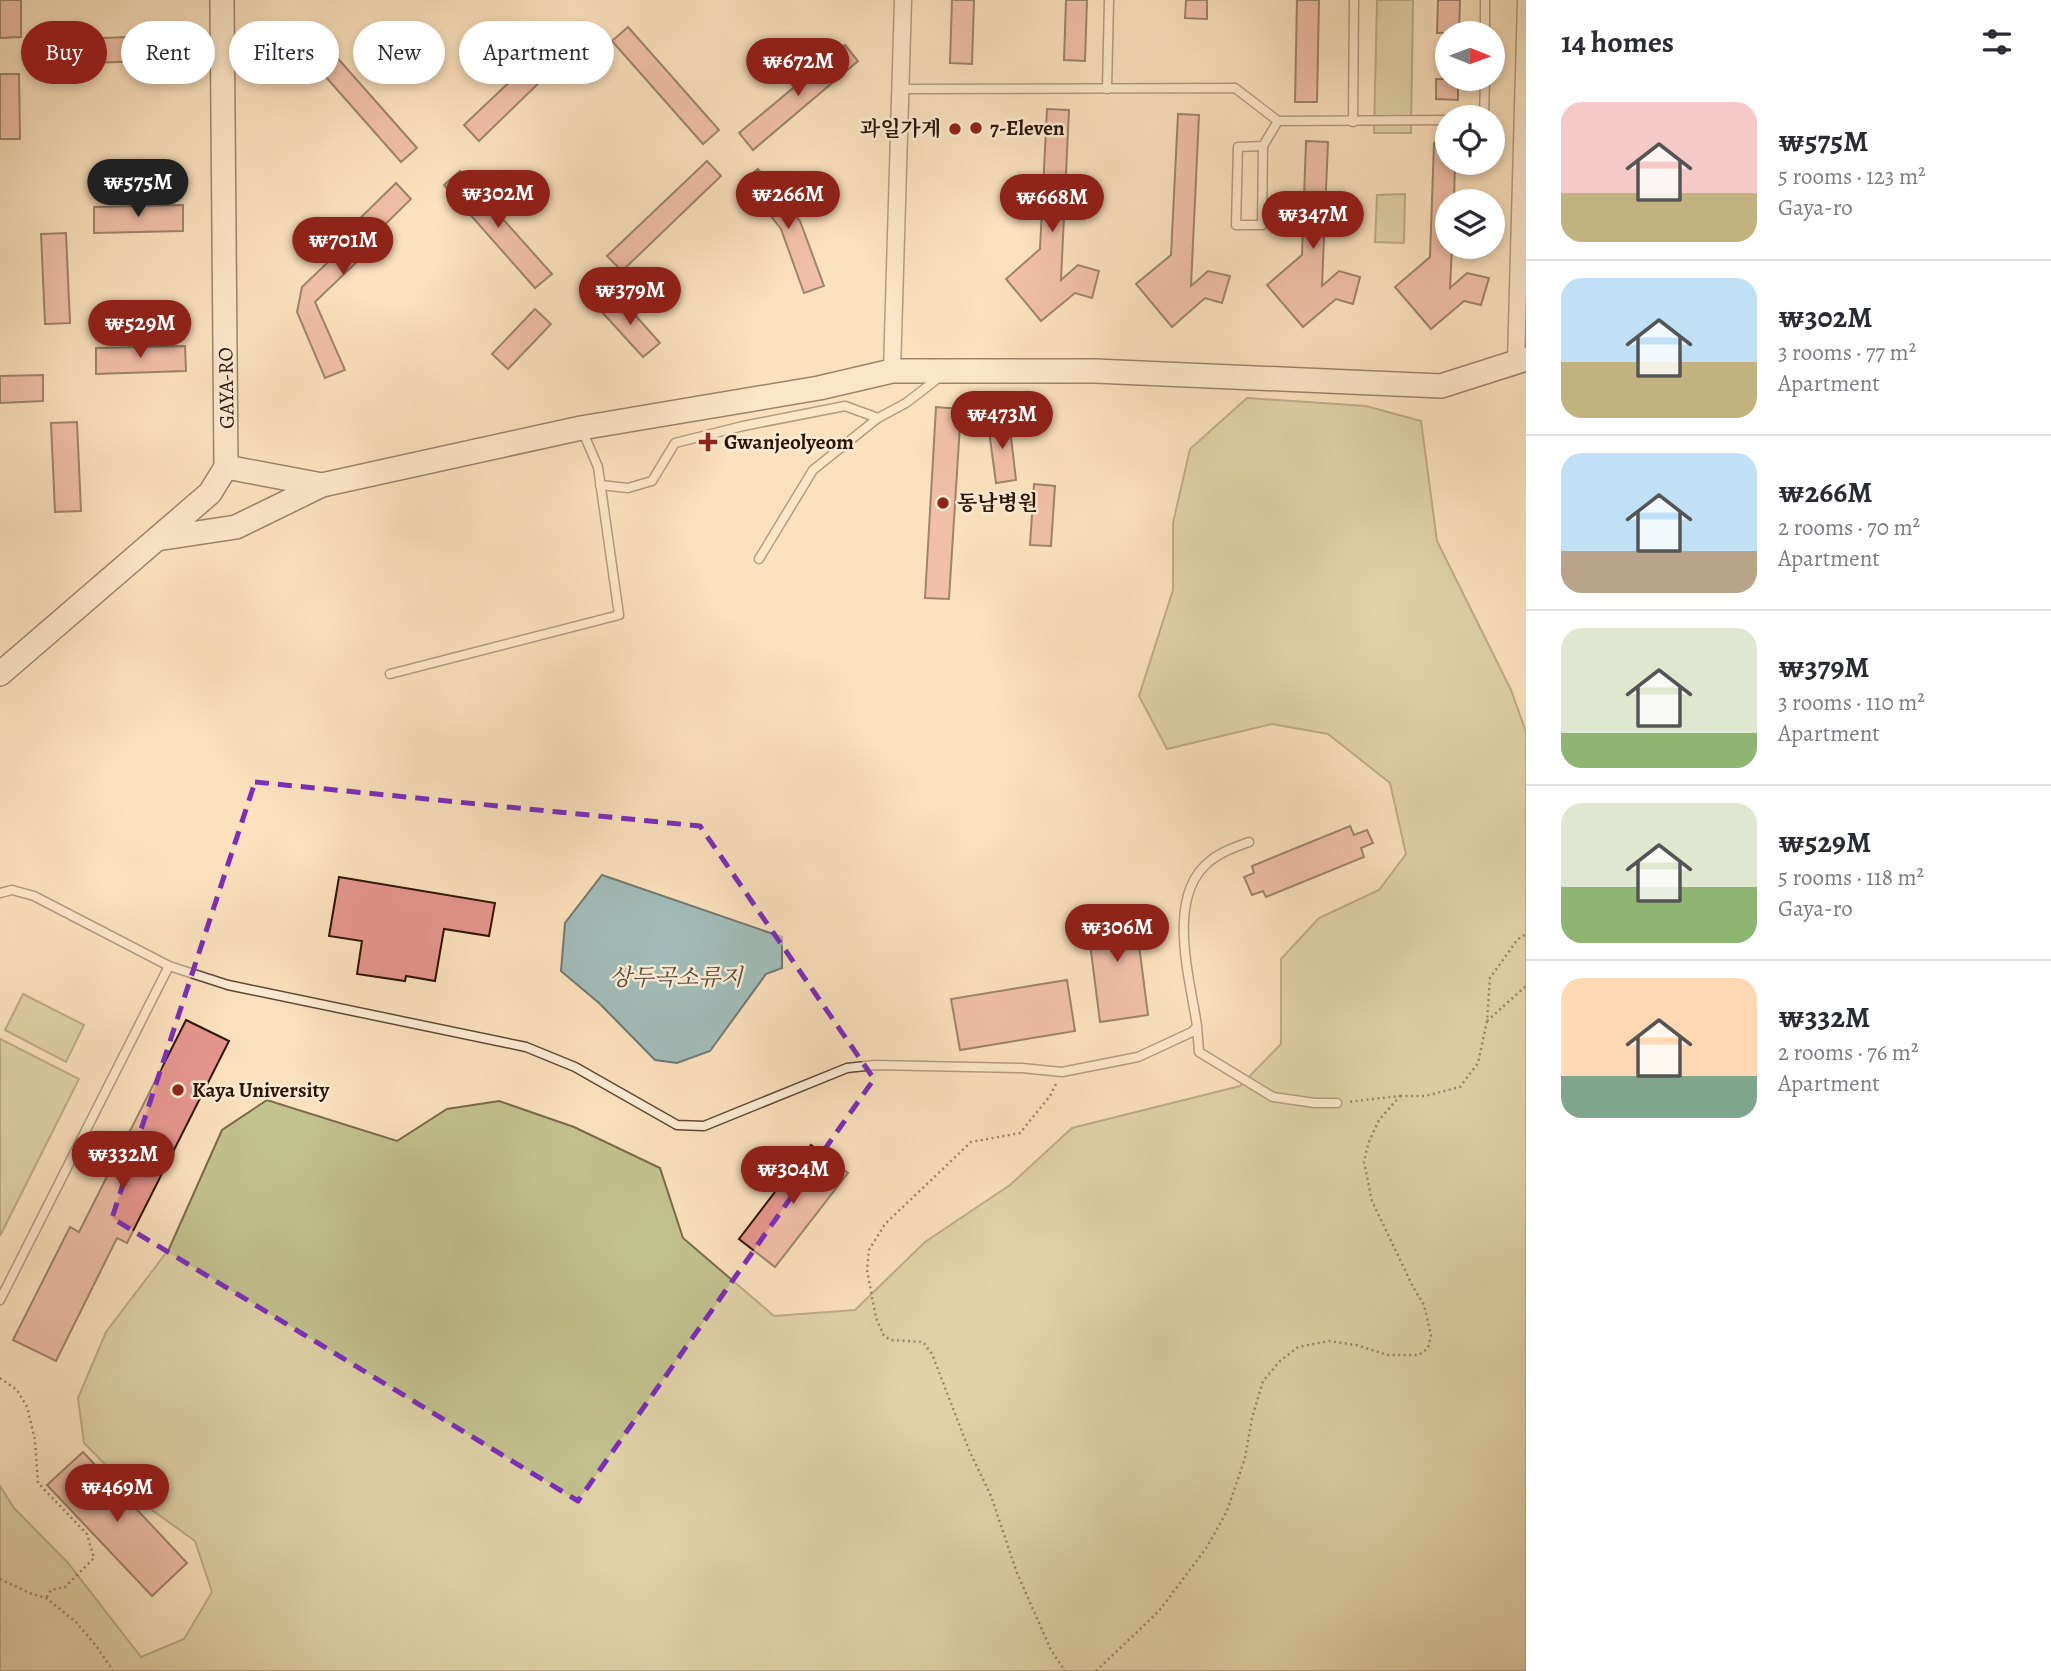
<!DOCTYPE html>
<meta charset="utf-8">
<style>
:root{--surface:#fff;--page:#f2f2f3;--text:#2b2b33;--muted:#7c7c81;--line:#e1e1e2;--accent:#8f2418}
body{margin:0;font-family:Alegreya,"Noto Serif KR",serif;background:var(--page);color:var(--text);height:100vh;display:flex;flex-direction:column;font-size:26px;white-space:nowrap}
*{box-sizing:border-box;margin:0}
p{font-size:23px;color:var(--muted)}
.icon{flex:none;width:38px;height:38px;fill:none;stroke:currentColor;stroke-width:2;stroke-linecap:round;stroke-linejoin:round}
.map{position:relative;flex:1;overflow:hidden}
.drawer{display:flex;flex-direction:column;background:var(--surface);width:525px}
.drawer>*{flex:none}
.hud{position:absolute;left:21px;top:21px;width:665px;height:63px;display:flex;gap:14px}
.needle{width:46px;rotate:91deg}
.fabs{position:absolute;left:1435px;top:21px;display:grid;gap:14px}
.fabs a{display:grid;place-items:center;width:70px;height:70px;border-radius:50%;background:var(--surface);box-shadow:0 4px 10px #0003;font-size:35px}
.price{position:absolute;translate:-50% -60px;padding:0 16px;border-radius:24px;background:var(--accent);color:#fff;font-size:23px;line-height:46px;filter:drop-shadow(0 2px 4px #0008)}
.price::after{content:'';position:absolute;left:50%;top:42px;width:21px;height:16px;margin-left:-10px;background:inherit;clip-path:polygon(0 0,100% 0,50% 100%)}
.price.current{background:#222;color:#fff}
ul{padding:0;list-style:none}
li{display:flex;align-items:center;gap:21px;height:175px;padding:0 35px}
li+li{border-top:2px solid var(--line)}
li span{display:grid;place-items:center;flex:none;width:196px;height:140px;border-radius:21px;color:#555}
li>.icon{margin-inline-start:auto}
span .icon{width:84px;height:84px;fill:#fffc;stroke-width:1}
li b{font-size:30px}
h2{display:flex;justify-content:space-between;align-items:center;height:84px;padding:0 35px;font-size:30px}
.chip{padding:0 24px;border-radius:32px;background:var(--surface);box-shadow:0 4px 10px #0003;font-size:24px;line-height:63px}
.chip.current{background:var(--accent);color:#fff}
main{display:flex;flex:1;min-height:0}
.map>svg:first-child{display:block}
</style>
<main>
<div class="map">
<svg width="1526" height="1671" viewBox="0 0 1526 1671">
<rect width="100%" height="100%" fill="#fbe1bd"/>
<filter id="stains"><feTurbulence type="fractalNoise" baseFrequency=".00286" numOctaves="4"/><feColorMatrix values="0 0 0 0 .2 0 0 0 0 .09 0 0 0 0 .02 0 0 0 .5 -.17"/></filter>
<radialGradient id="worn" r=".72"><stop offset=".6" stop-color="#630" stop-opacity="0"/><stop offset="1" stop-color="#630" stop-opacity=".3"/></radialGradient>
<g fill="#c2c28e" stroke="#786a4a" stroke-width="2">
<polygon points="1377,0 1413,0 1411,133 1374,133"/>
<polygon points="1405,194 1404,243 1375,242 1377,195"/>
<polygon points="1247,398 1366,406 1421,421 1437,541 1511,690 1526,732 1526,1671 0,1671 0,1486 14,1508 68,1563 141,1657 184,1639 212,1592 195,1541 145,1505 84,1443 78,1398 106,1332 169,1249 222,1130 267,1100 397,1141 447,1109 499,1101 574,1127 660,1168 683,1238 774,1316 855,1310 925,1242 1010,1185 1072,1128 1240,1086 1281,1044 1281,959 1319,918 1379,890 1406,854 1390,783 1328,734 1272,724 1167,749 1139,696 1173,590 1173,523 1190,449"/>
<polygon points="23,994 84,1025 66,1062 5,1030"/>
<polygon points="0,1039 79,1079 0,1236"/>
</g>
<polygon fill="#a1bcb9" stroke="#737872" stroke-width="2" points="602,875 782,937 782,968 766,974 710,1051 677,1063 655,1060 599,1003 561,971 565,923"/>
<g fill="#e5968d" stroke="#2e1207" stroke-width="2">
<polygon points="0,0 21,0 21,37 0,38"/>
<polygon points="952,0 974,0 972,64 950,63"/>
<polygon points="1066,0 1087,0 1085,61 1064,60"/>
<polygon points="1186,0 1207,0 1207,19 1185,18"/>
<polygon points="1297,0 1319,0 1317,102 1295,102"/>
<polygon points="1438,0 1460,0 1459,33 1437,33"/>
<polygon points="628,27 719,130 703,144 612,41"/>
<polygon points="564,30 578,45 479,141 464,125"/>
<polygon points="179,35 179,60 29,65 27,41"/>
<polygon points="326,45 417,148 401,162 310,59"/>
<polygon points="845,45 858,61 753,150 739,133"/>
<polygon points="0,74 19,74 20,139 0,139"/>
<polygon points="1436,79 1458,79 1458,100 1436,99"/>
<polygon points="1047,109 1069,110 1061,280 1078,265 1099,271 1092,298 1075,293 1041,321 1006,279 1040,249"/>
<polygon points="1178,114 1199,115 1191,286 1208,271 1230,276 1222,303 1205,298 1172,327 1136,284 1171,255"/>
<polygon points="1306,141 1328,142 1322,286 1339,271 1360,277 1353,304 1336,299 1303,327 1267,285 1302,255"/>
<polygon points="1434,143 1447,143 1447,163 1455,163 1454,201 1447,201 1447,247 1452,247 1450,288 1467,273 1489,278 1481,305 1464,301 1431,329 1395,287 1430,257"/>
<polygon points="707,161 721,176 622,271 607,256"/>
<polygon points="758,169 800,221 824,286 804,293 781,229 743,181"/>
<polygon points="460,171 552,274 535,288 444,185"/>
<polygon points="396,183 411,199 359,250 364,255 315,302 345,370 325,378 297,312 302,287 350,241 344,234"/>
<polygon points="183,205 183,231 94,233 94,207"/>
<polygon points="66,233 70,323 45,324 41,234"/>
<polygon points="618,296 660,343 643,357 601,311"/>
<polygon points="535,309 551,324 508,369 492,354"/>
<polygon points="185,346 186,371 96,374 96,348"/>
<polygon points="43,375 43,401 0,403 0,376"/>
<polygon points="936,407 961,409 949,599 925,598"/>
<polygon points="1009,420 1016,480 996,483 988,423"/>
<polygon points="77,422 81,511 55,512 51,423"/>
<polygon points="1034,484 1055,486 1051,546 1030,545"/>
<polygon points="1350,826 1354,835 1367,830 1373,843 1361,848 1364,857 1266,897 1263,891 1252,895 1244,877 1254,873 1252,866"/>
<polygon points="339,877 495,903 489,936 444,929 435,981 406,976 405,981 357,974 362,941 329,936"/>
<polygon points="1134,906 1148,1015 1100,1022 1086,912"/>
<polygon points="1067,980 1075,1031 960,1050 951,999"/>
<polygon points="186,1020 229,1041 127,1243 117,1238 56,1361 13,1340 70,1227 79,1232"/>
<polygon points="811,1145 848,1173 775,1267 739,1239"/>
<polygon points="83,1452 187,1563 152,1596 47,1485"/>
</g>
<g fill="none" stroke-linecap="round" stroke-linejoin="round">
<defs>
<g id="lane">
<polyline points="1485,33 1485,0"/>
<polyline points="901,89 1235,88 1278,121 1447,120"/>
<polyline points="1107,89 1109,0"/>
<polyline points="1484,117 1485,79"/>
<polyline points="1353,122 1354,0"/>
<polyline points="1263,146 1238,147 1236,225 1262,225 1263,146 1278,121"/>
<polyline points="600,485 628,488 652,481 675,443 743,426 845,406 878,418 906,403 941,376"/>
<polyline points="759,559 813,470 878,418"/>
<polyline points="390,674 619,615 598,467 582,430"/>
<path d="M0 893 12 890 34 896 169 966 228 985 526 1047 575 1067 677 1125 704 1126 847 1068 875 1065 1022 1068 1062 1072 1138 1057 1192 1032 1197 1026C1190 978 1165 896 1210 861 1221 852 1235 847 1249 842"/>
<polyline points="1197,1026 1199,1052 1273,1097 1315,1103 1337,1103"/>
<polyline points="0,1300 169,966"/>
</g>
<g id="street">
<polyline points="1516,362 1526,0"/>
<polyline points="892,371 903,0"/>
</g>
<g id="secondary">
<polyline points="226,467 322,485 581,428 819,388 892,371 1095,371 1441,386 1526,359"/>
<polyline points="157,539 236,527 322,485"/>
<polyline points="0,674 210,493 226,467 222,0"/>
</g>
</defs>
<use href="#lane" stroke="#614634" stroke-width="11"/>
<use href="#street" stroke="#614634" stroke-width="19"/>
<use href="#secondary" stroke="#2e1207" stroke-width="26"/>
<g stroke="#2e1207" stroke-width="2.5" stroke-dasharray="2 3.5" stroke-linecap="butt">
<polyline points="1487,1021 1526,986"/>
<polyline points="1056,1084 1050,1096 1020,1133 971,1142 885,1224 869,1250 867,1270 876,1318 884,1336 891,1340 923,1342 932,1354 969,1450 991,1496 1017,1573 1051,1650 1065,1671"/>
<polyline points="1400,1096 1425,1096 1460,1087 1478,1063 1487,1021 1490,978 1517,940 1526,934"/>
<polyline points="0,1378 17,1390 27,1407 35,1440 38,1483 87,1534 94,1558 65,1587 51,1590 46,1598"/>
<polyline points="0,1579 32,1594 46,1598 76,1622 97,1647 113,1671"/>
<polyline points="1096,1671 1159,1611 1207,1547 1227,1511 1245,1458 1252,1418 1263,1381 1280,1361 1298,1347 1329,1341 1356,1345 1388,1355 1419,1355 1428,1348 1431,1335 1424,1305 1413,1287 1372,1201 1364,1162 1368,1144 1379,1120 1400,1096 1347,1102"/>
</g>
<use href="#lane" stroke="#fcecd4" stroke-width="8"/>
<use href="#street" stroke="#fcecd4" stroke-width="16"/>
<use href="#secondary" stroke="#fcecd4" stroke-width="23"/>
</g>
<path d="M0 0H1526V1671H0ZM255 782 700 826 874 1079 578 1501 112 1218Z" fill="#fbe1bd" fill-opacity=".55" fill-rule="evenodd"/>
<path fill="none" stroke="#7b2cbf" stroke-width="5" stroke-dasharray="14 9" stroke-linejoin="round" d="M255 782 700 826 874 1079 578 1501 112 1218Z"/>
<g fill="#8f2418" stroke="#fcecd4" stroke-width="2.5">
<circle cx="976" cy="128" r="7"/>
<circle cx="955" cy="129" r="7"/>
<path d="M704.5 431.5h7v7h7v7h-7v7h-7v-7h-7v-7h7z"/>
<circle cx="943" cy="503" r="7"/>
<circle cx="178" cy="1090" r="7"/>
</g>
<g text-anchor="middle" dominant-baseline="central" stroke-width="5" stroke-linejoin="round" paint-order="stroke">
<g font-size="21" font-weight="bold" fill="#2e1207" stroke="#fcecd4" text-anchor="start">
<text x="990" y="128">7-Eleven</text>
<text x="941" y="129" text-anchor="end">과일가게</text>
<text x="724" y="442">Gwanjeolyeom</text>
<text x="957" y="503">동남병원</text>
<text x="192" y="1090">Kaya University</text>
</g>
<g font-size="21" fill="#2e1207" stroke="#fcecd4">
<text transform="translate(226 388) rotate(-91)">GAYA-RO</text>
</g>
<g font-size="23" font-style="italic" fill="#564e45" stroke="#fcecd4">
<text x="676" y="977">상두곡소류지</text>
</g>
</g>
<rect width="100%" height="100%" filter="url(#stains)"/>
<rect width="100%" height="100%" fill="url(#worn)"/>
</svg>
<div class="fabs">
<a><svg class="needle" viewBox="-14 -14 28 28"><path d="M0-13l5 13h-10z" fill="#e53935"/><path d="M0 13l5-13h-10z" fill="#7c7c81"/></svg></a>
<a><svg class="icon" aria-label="locate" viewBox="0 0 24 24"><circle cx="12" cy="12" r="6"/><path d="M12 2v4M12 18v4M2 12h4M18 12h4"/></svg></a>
<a><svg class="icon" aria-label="layers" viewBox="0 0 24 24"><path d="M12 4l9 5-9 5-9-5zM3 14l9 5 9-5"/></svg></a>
</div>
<b class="price" style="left:798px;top:98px">₩672M</b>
<b class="price current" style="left:138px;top:219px">₩575M</b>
<b class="price" style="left:498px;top:230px">₩302M</b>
<b class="price" style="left:788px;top:231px">₩266M</b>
<b class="price" style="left:1052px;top:234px">₩668M</b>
<b class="price" style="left:1313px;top:251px">₩347M</b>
<b class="price" style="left:343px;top:277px">₩701M</b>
<b class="price" style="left:630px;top:327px">₩379M</b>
<b class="price" style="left:140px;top:360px">₩529M</b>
<b class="price" style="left:1002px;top:451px">₩473M</b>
<b class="price" style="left:1117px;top:964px">₩306M</b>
<b class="price" style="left:123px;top:1191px">₩332M</b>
<b class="price" style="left:793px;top:1206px">₩304M</b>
<b class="price" style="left:117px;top:1524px">₩469M</b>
<div class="hud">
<a class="chip current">Buy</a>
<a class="chip">Rent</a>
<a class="chip">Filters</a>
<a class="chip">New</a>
<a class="chip">Apartment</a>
</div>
</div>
<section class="drawer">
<h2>14 homes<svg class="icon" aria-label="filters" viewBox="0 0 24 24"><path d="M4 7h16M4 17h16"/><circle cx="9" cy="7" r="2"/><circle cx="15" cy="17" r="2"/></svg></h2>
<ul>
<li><span style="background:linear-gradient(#f6c9c9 65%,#c2b280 0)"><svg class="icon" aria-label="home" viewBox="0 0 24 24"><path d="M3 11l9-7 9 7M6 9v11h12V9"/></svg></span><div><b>₩575M</b><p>5 rooms · 123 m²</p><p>Gaya-ro</p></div></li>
<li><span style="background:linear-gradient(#bfe0f5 60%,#c2b280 0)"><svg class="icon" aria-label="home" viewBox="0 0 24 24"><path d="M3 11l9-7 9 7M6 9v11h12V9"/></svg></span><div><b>₩302M</b><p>3 rooms · 77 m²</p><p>Apartment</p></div></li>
<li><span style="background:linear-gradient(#bfe0f5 70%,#b9a48a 0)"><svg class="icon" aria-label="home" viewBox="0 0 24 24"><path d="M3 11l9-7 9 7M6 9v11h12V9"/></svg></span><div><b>₩266M</b><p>2 rooms · 70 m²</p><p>Apartment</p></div></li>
<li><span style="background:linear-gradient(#dfe7d0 75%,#8fb573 0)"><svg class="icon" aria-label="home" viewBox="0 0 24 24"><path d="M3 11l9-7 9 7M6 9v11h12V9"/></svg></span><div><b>₩379M</b><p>3 rooms · 110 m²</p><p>Apartment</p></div></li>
<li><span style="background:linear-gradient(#dfe7d0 60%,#8fb573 0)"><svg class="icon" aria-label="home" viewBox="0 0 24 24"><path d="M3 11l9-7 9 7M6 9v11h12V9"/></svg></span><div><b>₩529M</b><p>5 rooms · 118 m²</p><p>Gaya-ro</p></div></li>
<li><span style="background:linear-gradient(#ffd9b3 70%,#7fa58c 0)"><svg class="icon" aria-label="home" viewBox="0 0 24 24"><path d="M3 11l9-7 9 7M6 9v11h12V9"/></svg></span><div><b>₩332M</b><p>2 rooms · 76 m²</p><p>Apartment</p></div></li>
</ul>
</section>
</main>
